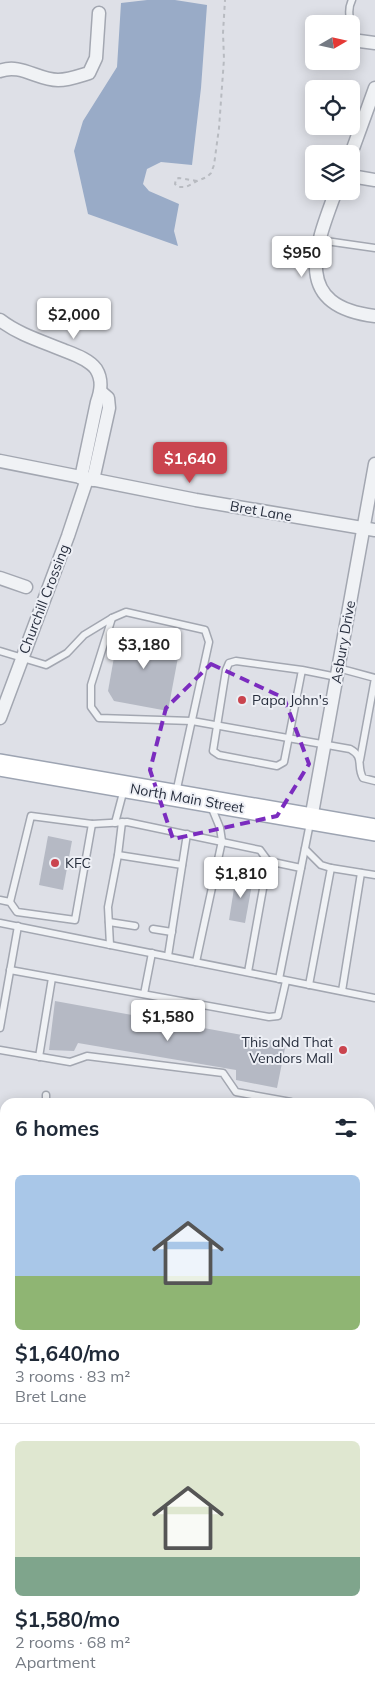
<!DOCTYPE html>
<meta charset="utf-8">
<style>
:root{--surface:#fff;--page:#f6f6f7;--text:#1f2937;--muted:#747a83;--line:#e0e1e3;--accent:#ca444e}
body{margin:0;font-family:Mulish,sans-serif;background:var(--page);color:var(--text);height:100vh;display:flex;flex-direction:column;font-size:19px;white-space:nowrap}
*{box-sizing:border-box;margin:0}
p{font-size:16px;color:var(--muted)}
.icon{flex:none;width:28px;height:28px;fill:none;stroke:currentColor;stroke-width:2;stroke-linecap:round;stroke-linejoin:round}
.map{position:relative;flex:1;overflow:hidden}
.details{position:absolute;left:0px;top:1098px;width:375px;height:601px;display:flex;flex-direction:column;background:var(--surface);border-radius:15px 15px 0 0;box-shadow:0 2px 12px #0003}
.details>*{flex:none}
.needle{width:32px;rotate:81deg}
.tools{position:absolute;left:305px;top:15px;display:grid;gap:10px}
.tools a{display:grid;place-items:center;width:55px;height:55px;border-radius:8px;background:var(--surface);box-shadow:0 2px 12px #0003;font-size:25px}
.price{position:absolute;translate:-50% -42px;padding:0 11px;border-radius:5px;background:#fff;color:#222;font-size:16px;line-height:32px;filter:drop-shadow(0 1px 2px #0008)}
.price::after{content:'';position:absolute;left:50%;top:30px;width:15px;height:11px;margin-left:-8px;background:inherit;clip-path:polygon(0 0,100% 0,50% 100%)}
.price.active{background:var(--accent);color:#fff}
ul{padding:0;list-style:none}
li{display:grid;align-content:center;gap:10px;height:265px;padding:0 15px}
li+li{border-top:1px solid var(--line)}
li span{display:grid;place-items:center;height:155px;border-radius:8px;color:#555}
li>.icon{margin-inline-start:auto}
span .icon{width:90px;height:90px;fill:#fffc;stroke-width:1}
li b{font-size:21px}
h2{display:flex;justify-content:space-between;align-items:center;height:60px;padding:0 15px;font-size:21px}
.map>svg:first-child{display:block}
</style>
<div class="map">
<svg width="375" height="1698" viewBox="0 0 375 1698">
<rect width="100%" height="100%" fill="#dee0e7"/>
<polygon fill="#99abc7" points="147,0 175,0 207,5 201,88 192,165 161,162 147,169 143,184 149,191 179,204 174,231 178,246 88,214 74,151 83,121 117,67 121,3"/>
<g fill="#b5b9c4">
<polygon points="119,629 181,641 168,711 114,701 108,691"/>
<polygon points="48,836 72,841 63,890 39,885"/>
<polygon points="236,876 253,879 245,923 229,920"/>
<polygon points="55,1001 286,1043 277,1088 236,1080 236,1070 78,1043 74,1051 49,1050"/>
</g>
<g fill="none" stroke-linecap="round" stroke-linejoin="round">
<defs>
<g id="service">
<path d="M351 24C349 15 348 8 352 0"/>
<polyline points="319,240 375,248"/>
<path d="M112 618 91 685V707L99 718 192 721 350 749C365 757 356 766 363 778L375 781"/>
<polyline points="0,651 46,665 67,653 84,635 112,618 126,612 205,630 209,642 176,793"/>
<polyline points="338,668 375,678 360,760"/>
<polyline points="302,670 284,762 277,766 219,755 213,751 226,670 229,663 236,661 302,670 337,677"/>
<polyline points="115,823 124,789"/>
<polyline points="305,849 321,865 331,868"/>
<polyline points="118,855 182,865"/>
<polyline points="268,861 301,868"/>
<polyline points="0,900 10,902 17,912 75,920 92,824"/>
<polyline points="10,902 31,816 92,824 127,822 260,850 268,861 248,972"/>
<polyline points="109,922 135,926"/>
<polyline points="0,923 375,998"/>
<polyline points="153,929 172,932"/>
<polyline points="110,945 108,907 118,855 122,822"/>
<polyline points="168,956 187,834"/>
<polyline points="196,962 222,841 220,828 211,806"/>
<polyline points="10,970 269,1017 278,1016 286,981"/>
<polyline points="279,979 310,823"/>
<polyline points="309,985 331,868 375,875"/>
<polyline points="342,991 361,873"/>
<polyline points="144,994 152,953"/>
<polyline points="0,1028 18,926"/>
<polyline points="0,1050 70,1062 87,1056 223,1073 236,1092 291,1102"/>
<polyline points="39,1057 52,978"/>
<polyline points="46,1102 46,1095"/>
<polyline points="370,1118 375,1119"/>
<polyline points="0,1176 5,1176"/>
</g>
<g id="minor">
<polyline points="352,40 375,43"/>
<path d="M0 71C20 63 38 80 58 80 69 80 79 76 89 73L96 58 99 13"/>
<polyline points="351,154 375,88"/>
<polyline points="351,176 375,180"/>
<path d="M336 191C315 247 291 306 375 316"/>
<path d="M0 320C18 334 41 341 63 350 73 354 89 359 96 369 103 380 101 391 97 402L81 478"/>
<polyline points="0,461 196,500 375,530"/>
<polyline points="93,480 109,408 108,398 101,392"/>
<polyline points="0,578 26,587"/>
<polyline points="0,718 68,536 87,479"/>
<polyline points="311,819 375,464"/>
<polyline points="370,1321 375,1319"/>
<polyline points="0,1351 5,1351"/>
<polyline points="370,1496 375,1495"/>
<polyline points="333,1698 334,1694"/>
</g>
<g id="tertiary">
<polyline points="0,1315 5,1328"/>
<polyline points="42,1694 42,1698"/>
</g>
<polyline id="primary" points="0,765 375,830"/>
</defs>
<use href="#service" stroke="#a3a7b1" stroke-width="9"/>
<use href="#minor" stroke="#a3a7b1" stroke-width="15"/>
<use href="#tertiary" stroke="#a3a7b1" stroke-width="19"/>
<use href="#primary" stroke="#9da4b2" stroke-width="24"/>
<polyline stroke="#b8bbc1" stroke-width="2" stroke-dasharray="4 4" stroke-linecap="butt" points="197,181 179,178 176,179 175,184 178,187 186,187 192,184 197,181 207,177 211,173 214,165 219,128 224,59 223,33 225,0"/>
<use href="#service" stroke="#f0f2f5" stroke-width="6"/>
<use href="#minor" stroke="#f0f2f5" stroke-width="12"/>
<use href="#tertiary" stroke="#f0f2f5" stroke-width="16"/>
<use href="#primary" stroke="#fff" stroke-width="21"/>
</g>
<path fill="none" stroke="#7b2cbf" stroke-width="4" stroke-dasharray="10 6" stroke-linejoin="round" d="M211 664 284 698 309 764 277 816 173 839 150 770 166 708Z"/>
<g fill="#ca444e" stroke="#edeff5" stroke-width="2">
<circle cx="242" cy="700" r="5"/>
<circle cx="55" cy="863" r="5"/>
<circle cx="343" cy="1050" r="5"/>
</g>
<g text-anchor="middle" dominant-baseline="central" stroke-width="4" stroke-linejoin="round" paint-order="stroke">
<g font-size="14" fill="#272e3d" stroke="#edeff5">
<text transform="translate(261 511) rotate(10)">Bret Lane</text>
<text transform="translate(44 599) rotate(-69)">Churchill Crossing</text>
<text transform="translate(343 642) rotate(-80)">Asbury Drive</text>
<text transform="translate(187 798) rotate(10)">North Main Street</text>
</g>
<g font-size="14" fill="#272e3d" stroke="#edeff5" text-anchor="start">
<text x="252" y="700">Papa John's</text>
<text x="65" y="863">KFC</text>
<text x="333" y="1042" text-anchor="end">This aNd That<tspan x="333" dy="16">Vendors Mall</tspan></text>
</g>
</g>
</svg>
<div class="tools">
<a><svg class="needle" viewBox="-14 -14 28 28"><path d="M0-13l5 13h-10z" fill="#e53935"/><path d="M0 13l5-13h-10z" fill="#747a83"/></svg></a>
<a><svg class="icon" aria-label="locate" viewBox="0 0 24 24"><circle cx="12" cy="12" r="6"/><path d="M12 2v4M12 18v4M2 12h4M18 12h4"/></svg></a>
<a><svg class="icon" aria-label="layers" viewBox="0 0 24 24"><path d="M12 4l9 5-9 5-9-5zM3 14l9 5 9-5"/></svg></a>
</div>
<b class="price" style="left:302px;top:278px">$950</b>
<b class="price" style="left:74px;top:340px">$2,000</b>
<b class="price active" style="left:190px;top:484px">$1,640</b>
<b class="price" style="left:144px;top:670px">$3,180</b>
<b class="price" style="left:241px;top:899px">$1,810</b>
<b class="price" style="left:168px;top:1042px">$1,580</b>
<section class="details">
<h2>6 homes<svg class="icon" aria-label="filters" viewBox="0 0 24 24"><path d="M4 7h16M4 17h16"/><circle cx="9" cy="7" r="2"/><circle cx="15" cy="17" r="2"/></svg></h2>
<ul>
<li><span style="background:linear-gradient(#a9c7e8 65%,#8fb573 0)"><svg class="icon" aria-label="home" viewBox="0 0 24 24"><path d="M3 11l9-7 9 7M6 9v11h12V9"/></svg></span><div><b>$1,640/mo</b><p>3 rooms · 83 m²</p><p>Bret Lane</p></div></li>
<li><span style="background:linear-gradient(#dfe7d0 75%,#7fa58c 0)"><svg class="icon" aria-label="home" viewBox="0 0 24 24"><path d="M3 11l9-7 9 7M6 9v11h12V9"/></svg></span><div><b>$1,580/mo</b><p>2 rooms · 68 m²</p><p>Apartment</p></div></li>
</ul>
</section>
</div>
